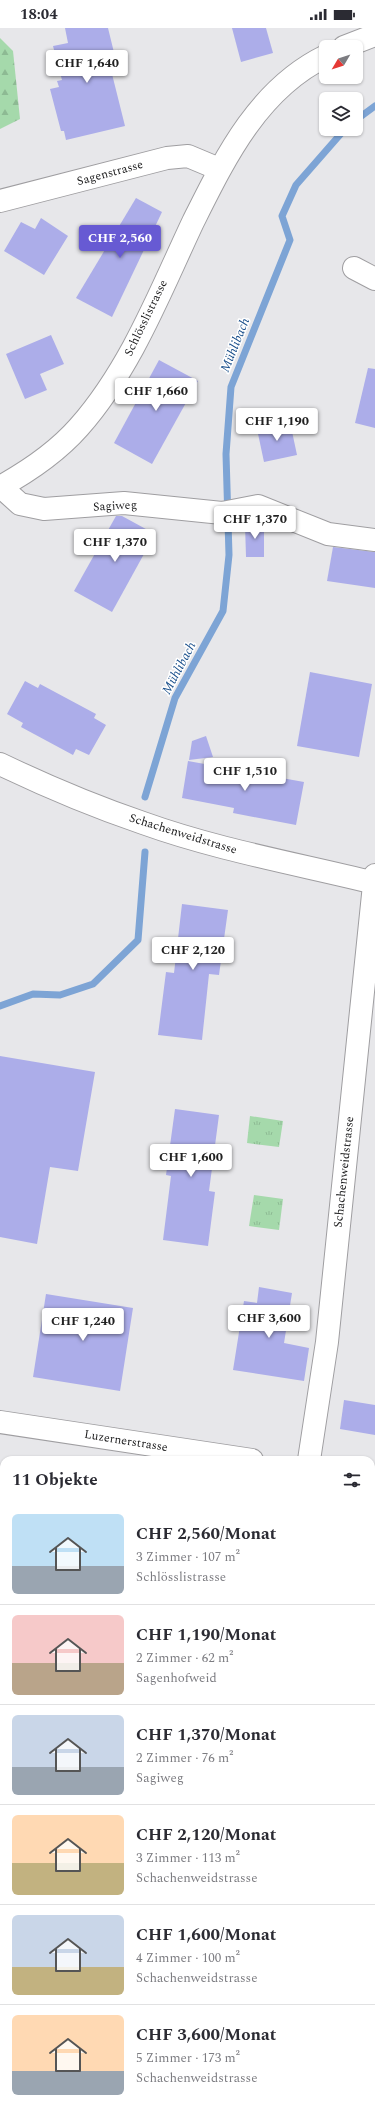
<!DOCTYPE html>
<html lang="de">
<meta charset="utf-8">
<style>
:root{--surface:#fff;--page:#f2f2f3;--text:#2b2b33;--muted:#7c7c81;--line:#e1e1e2;--accent:#675ad3}
body{margin:0;font-family:Spectral,serif;background:var(--page);color:var(--text);height:100vh;display:flex;flex-direction:column;font-size:15px;white-space:nowrap}
*{box-sizing:border-box;margin:0}
p{font-size:13px;color:var(--muted)}
.icon{flex:none;width:22px;height:22px;fill:none;stroke:currentColor;stroke-width:2;stroke-linecap:round;stroke-linejoin:round}
.map{position:relative;flex:1;overflow:hidden}
.side{position:absolute;left:0px;top:1428px;width:375px;height:656px;display:flex;flex-direction:column;background:var(--surface);border-radius:12px 12px 0 0;box-shadow:0 1px 3px #0004}
.side>*{flex:none}
.needle{width:26px;rotate:231deg}
.tools{position:absolute;left:319px;top:12px;display:grid;gap:8px}
.tools a{display:grid;place-items:center;width:44px;height:44px;border-radius:6px;background:var(--surface);box-shadow:0 1px 3px #0004;font-size:20px}
.price{position:absolute;translate:-50% -34px;padding:0 9px;border-radius:4px;background:#fff;color:#222;font-size:13px;line-height:26px;filter:drop-shadow(0 1px 2px #0008)}
.price::after{content:'';position:absolute;left:50%;top:24px;width:12px;height:9px;margin-left:-6px;background:inherit;clip-path:polygon(0 0,100% 0,50% 100%)}
.price.current{background:var(--accent);color:#fff}
ul{padding:0;list-style:none}
li{display:flex;align-items:center;gap:12px;height:100px;padding:0 12px}
li+li{border-top:1px solid var(--line)}
li span{display:grid;place-items:center;flex:none;width:112px;height:80px;border-radius:6px;color:#555}
li>.icon{margin-inline-start:auto}
span .icon{width:48px;height:48px;fill:#fffc;stroke-width:1}
li b{font-size:17px}
h2{display:flex;justify-content:space-between;align-items:center;height:48px;padding:0 12px;font-size:17px}
.status{display:flex;justify-content:space-between;align-items:center;height:28px;padding:0 20px;background:var(--surface);direction:ltr}
.status svg{height:11px;fill:currentColor}
.map>svg:first-child{display:block}
</style>
<div class="status"><b>18:04</b><svg viewBox="0 0 49 12"><path d="M0 12V9h3v3zM5 12V6h3v6zM10 12V3h3v9zM15 12V0h3v12zM26 1h20v11H26zM47 4h2v5h-2z"/></svg></div>
<div class="map">
<svg width="375" height="2084" viewBox="0 0 375 2084">
<defs>
<pattern id="forest-firs" width="22" height="20" patternUnits="userSpaceOnUse"><rect width="22" height="20" fill="#a5d9ab"/><path d="M5 1l3.5 6h-7zM16 11l3.5 6h-7z" fill="#8dba93"/></pattern>
<pattern id="park-tufts" width="24" height="20" patternUnits="userSpaceOnUse"><rect width="24" height="20" fill="#a5d9ab"/><path d="M3 7l-1-3M5 7V3M7 7l1-3M15 17l-1-3M17 17v-4M19 17l1-3" fill="none" stroke="#8dba93"/></pattern>
</defs>
<rect width="100%" height="100%" fill="#e7e7ea"/>
<polygon fill="#dddbe6" points="0,2043 4,2045 4,2080 64,2080 71,2084 0,2084"/>
<polygon fill="url(#forest-firs)" points="0,10 13,23 20,91 0,101"/>
<g fill="url(#park-tufts)">
<polygon points="250,1088 283,1093 279,1119 247,1115"/>
<polygon points="254,1167 283,1171 279,1202 249,1198"/>
</g>
<g fill="none" stroke-linecap="round" stroke-linejoin="round">
<g stroke="#7da4d5" stroke-width="7">
<polyline points="356,92 375,78"/>
<polyline points="145,769 175,670 223,583 229,527 226,426 231,359 290,212 282,188 296,157 345,101"/>
<polyline points="0,978 33,966 60,967 93,956 138,912 145,824"/>
</g>
</g>
<g fill="#acade9">
<polygon points="65,0 108,0 119,45 112,46 125,98 66,112 64,103 61,103 50,61 59,59 57,53 62,52 53,18 68,15"/>
<polygon points="232,0 266,0 273,25 241,34"/>
<polygon points="136,170 162,184 112,289 76,270"/>
<polygon points="41,190 68,208 44,247 4,223 21,194 35,201"/>
<polygon points="51,307 64,336 40,346 47,362 25,371 6,326"/>
<polygon points="159,332 198,353 152,436 114,415"/>
<polygon points="368,340 375,341 375,400 355,395"/>
<polygon points="290,394 297,427 264,434 257,401"/>
<polygon points="116,488 122,488 155,506 112,584 74,563"/>
<polygon points="245,496 264,496 264,529 246,529"/>
<polygon points="333,519 375,524 375,560 327,553"/>
<polygon points="310,644 372,656 359,729 297,718"/>
<polygon points="25,653 38,660 40,656 96,686 94,690 106,697 89,727 76,721 73,727 21,699 23,695 7,686"/>
<polygon points="206,708 213,729 189,732 192,713"/>
<polygon points="188,733 304,754 296,797 233,785 234,780 182,770"/>
<polygon points="182,876 228,882 219,947 209,946 202,1012 158,1007 166,944 174,945"/>
<polygon points="0,1028 95,1044 78,1143 50,1139 37,1216 0,1209"/>
<polygon points="175,1081 219,1087 209,1163 215,1164 208,1218 163,1212 171,1148 166,1147"/>
<polygon points="259,1259 292,1265 284,1315 309,1320 304,1353 233,1342 244,1273 257,1275"/>
<polygon points="46,1266 133,1280 120,1363 33,1349"/>
<polygon points="344,1372 375,1377 375,1407 340,1401"/>
</g>
<g fill="none" stroke-linecap="round" stroke-linejoin="round">
<defs>
<g id="minor">
<polyline points="0,173 167,130 188,128 219,141"/>
<polyline points="354,240 375,251"/>
<polyline points="1,459 20,476 44,481 124,475 222,485 258,478 328,506 375,512"/>
<path d="M0 736C48 759 93 778 143 795 218 822 298 836 375 855"/>
<polyline points="309,1432 327,1314 375,847"/>
<polyline points="0,1534 4,1535"/>
<polyline points="371,1577 375,1578"/>
<polyline points="0,1594 4,1595"/>
<polyline points="371,1781 375,1781"/>
<polyline points="371,1816 375,1819"/>
</g>
<g id="major">
<polyline points="344,19 375,7"/>
<path d="M0 459C29 443 57 424 79 399 131 340 160 264 193 194 225 130 258 61 326 28"/>
<polyline points="0,1394 252,1432"/>
<polyline points="371,1452 375,1453"/>
</g>
</defs>
<use href="#minor" stroke="#9f9ea1" stroke-width="24"/>
<use href="#major" stroke="#9f9ea1" stroke-width="24"/>
<use href="#minor" stroke="#fff" stroke-width="22"/>
<use href="#major" stroke="#fff" stroke-width="22"/>
<defs>
<g id="rail">
<polyline points="0,2056 4,2059"/>
<polyline points="0,2072 4,2074"/>
<polyline points="14,2080 21,2084"/>
<polyline points="42,2080 49,2084"/>
</g>
</defs>
<use href="#rail" stroke="#4d4d4e" stroke-width="4.5"/>
<use href="#rail" stroke="#fff" stroke-width="3" stroke-dasharray="9" stroke-linecap="butt"/>
</g>
<g text-anchor="middle" dominant-baseline="central" stroke-width="3" stroke-linejoin="round" paint-order="stroke">
<g font-size="12" fill="#1a1a1b" stroke="#fff">
<text transform="translate(110 145) rotate(-15)">Sagenstrasse</text>
<text transform="translate(146 290) rotate(-64)">Schlösslistrasse</text>
<text transform="translate(115 478) rotate(-3)">Sagiweg</text>
<text transform="translate(183 806) rotate(17)">Schachenweidstrasse</text>
<text transform="translate(344 1144) rotate(-84)">Schachenweidstrasse</text>
<text transform="translate(126 1413) rotate(9)">Luzernerstrasse</text>
</g>
<g font-size="13" font-style="italic" fill="#1a4f8b" stroke="#fff">
<text transform="translate(235 317) rotate(-68)">Mühlibach</text>
<text transform="translate(179 640) rotate(-62)">Mühlibach</text>
</g>
</g>
</svg>
<div class="tools">
<a><svg class="needle" viewBox="-14 -14 28 28"><path d="M0-13l5 13h-10z" fill="#e53935"/><path d="M0 13l5-13h-10z" fill="#7c7c81"/></svg></a>
<a><svg class="icon" aria-label="layers" viewBox="0 0 24 24"><path d="M12 4l9 5-9 5-9-5zM3 14l9 5 9-5"/></svg></a>
</div>
<b class="price" style="left:87px;top:56px">CHF 1,640</b>
<b class="price current" style="left:120px;top:231px">CHF 2,560</b>
<b class="price" style="left:156px;top:384px">CHF 1,660</b>
<b class="price" style="left:277px;top:414px">CHF 1,190</b>
<b class="price" style="left:255px;top:512px">CHF 1,370</b>
<b class="price" style="left:115px;top:535px">CHF 1,370</b>
<b class="price" style="left:245px;top:764px">CHF 1,510</b>
<b class="price" style="left:193px;top:943px">CHF 2,120</b>
<b class="price" style="left:191px;top:1150px">CHF 1,600</b>
<b class="price" style="left:269px;top:1311px">CHF 3,600</b>
<b class="price" style="left:83px;top:1314px">CHF 1,240</b>
<section class="side">
<h2>11 Objekte<svg class="icon" aria-label="filters" viewBox="0 0 24 24"><path d="M4 7h16M4 17h16"/><circle cx="9" cy="7" r="2"/><circle cx="15" cy="17" r="2"/></svg></h2>
<ul>
<li><span style="background:linear-gradient(#bfe0f5 65%,#9aa5b1 0)"><svg class="icon" aria-label="home" viewBox="0 0 24 24"><path d="M3 11l9-7 9 7M6 9v11h12V9"/></svg></span><div><b>CHF 2,560/Monat</b><p>3 Zimmer · 107 m²</p><p>Schlösslistrasse</p></div></li>
<li><span style="background:linear-gradient(#f6c9c9 60%,#b9a48a 0)"><svg class="icon" aria-label="home" viewBox="0 0 24 24"><path d="M3 11l9-7 9 7M6 9v11h12V9"/></svg></span><div><b>CHF 1,190/Monat</b><p>2 Zimmer · 62 m²</p><p>Sagenhofweid</p></div></li>
<li><span style="background:linear-gradient(#c9d6e8 65%,#9aa5b1 0)"><svg class="icon" aria-label="home" viewBox="0 0 24 24"><path d="M3 11l9-7 9 7M6 9v11h12V9"/></svg></span><div><b>CHF 1,370/Monat</b><p>2 Zimmer · 76 m²</p><p>Sagiweg</p></div></li>
<li><span style="background:linear-gradient(#ffd9b3 60%,#c2b280 0)"><svg class="icon" aria-label="home" viewBox="0 0 24 24"><path d="M3 11l9-7 9 7M6 9v11h12V9"/></svg></span><div><b>CHF 2,120/Monat</b><p>3 Zimmer · 113 m²</p><p>Schachenweidstrasse</p></div></li>
<li><span style="background:linear-gradient(#c9d6e8 65%,#c2b280 0)"><svg class="icon" aria-label="home" viewBox="0 0 24 24"><path d="M3 11l9-7 9 7M6 9v11h12V9"/></svg></span><div><b>CHF 1,600/Monat</b><p>4 Zimmer · 100 m²</p><p>Schachenweidstrasse</p></div></li>
<li><span style="background:linear-gradient(#ffd9b3 70%,#9aa5b1 0)"><svg class="icon" aria-label="home" viewBox="0 0 24 24"><path d="M3 11l9-7 9 7M6 9v11h12V9"/></svg></span><div><b>CHF 3,600/Monat</b><p>5 Zimmer · 173 m²</p><p>Schachenweidstrasse</p></div></li>
</ul>
</section>
</div>
